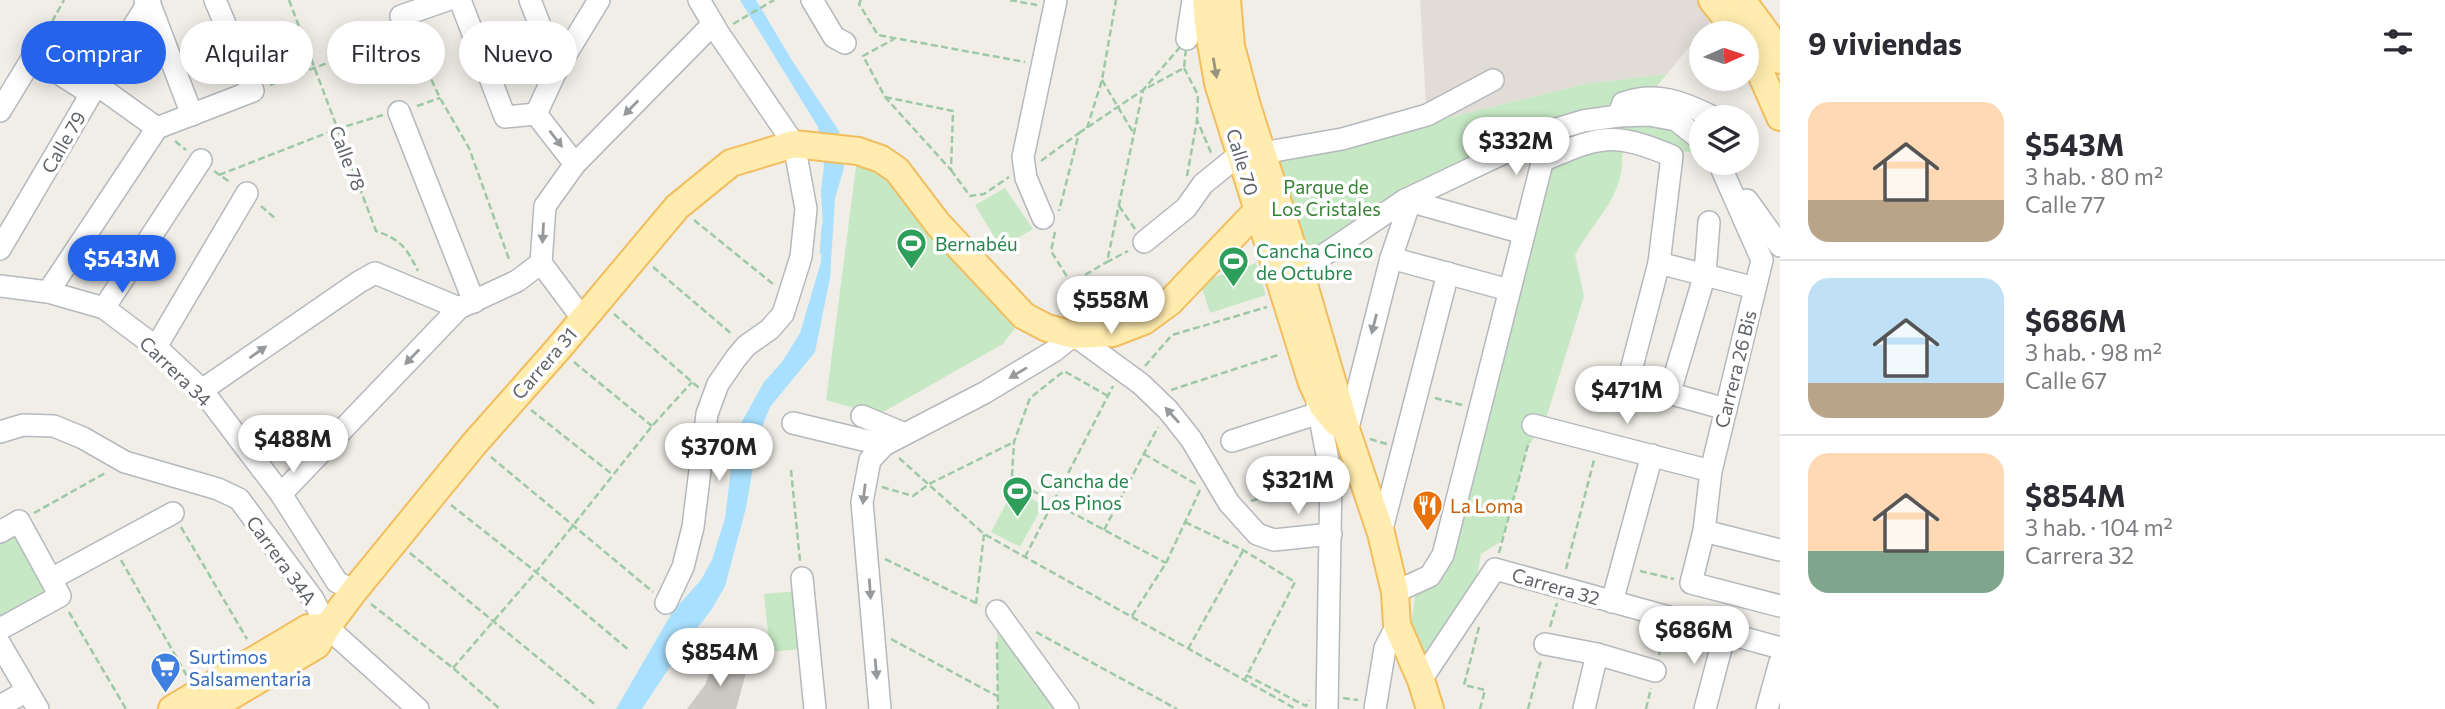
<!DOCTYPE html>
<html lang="es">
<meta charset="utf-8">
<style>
:root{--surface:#fff;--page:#f7f7f7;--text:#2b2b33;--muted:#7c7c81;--line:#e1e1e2;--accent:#2563eb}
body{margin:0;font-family:Commissioner,sans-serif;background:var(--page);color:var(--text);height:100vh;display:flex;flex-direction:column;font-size:26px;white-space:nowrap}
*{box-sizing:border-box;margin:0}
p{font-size:23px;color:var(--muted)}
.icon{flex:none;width:38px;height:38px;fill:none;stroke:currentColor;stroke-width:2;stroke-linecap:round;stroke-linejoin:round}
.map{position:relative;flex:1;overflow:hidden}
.sheet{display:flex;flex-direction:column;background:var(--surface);width:665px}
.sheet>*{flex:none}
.top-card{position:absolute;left:21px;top:21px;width:665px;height:63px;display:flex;gap:14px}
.needle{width:46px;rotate:87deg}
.tools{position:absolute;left:1689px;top:21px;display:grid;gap:14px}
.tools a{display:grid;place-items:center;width:70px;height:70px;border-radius:50%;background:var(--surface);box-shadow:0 4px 18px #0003;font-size:35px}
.price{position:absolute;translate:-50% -60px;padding:0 16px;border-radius:24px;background:#fff;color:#222;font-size:23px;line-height:46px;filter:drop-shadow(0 2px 4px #0008)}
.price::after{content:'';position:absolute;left:50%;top:42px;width:21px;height:16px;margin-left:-10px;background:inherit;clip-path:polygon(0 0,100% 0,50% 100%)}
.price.on{background:var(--accent);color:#fff}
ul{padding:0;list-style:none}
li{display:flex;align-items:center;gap:21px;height:175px;padding:0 28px}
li+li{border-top:2px solid var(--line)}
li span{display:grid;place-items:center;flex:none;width:196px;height:140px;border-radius:21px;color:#555}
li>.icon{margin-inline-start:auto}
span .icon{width:84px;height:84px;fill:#fffc;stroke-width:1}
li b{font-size:30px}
h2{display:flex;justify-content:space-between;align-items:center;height:84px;padding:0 28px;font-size:30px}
.tag{padding:0 24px;border-radius:32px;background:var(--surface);box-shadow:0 4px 18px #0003;font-size:24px;line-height:63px}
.tag.on{background:var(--accent);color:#fff}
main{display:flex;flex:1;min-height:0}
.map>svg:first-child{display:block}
</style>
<main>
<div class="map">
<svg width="1780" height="709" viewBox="0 0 1780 709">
<rect width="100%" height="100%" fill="#f1eee8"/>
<polygon fill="#e1ddd6" points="1420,0 1712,0 1720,9 1667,74 1585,84 1427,123"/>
<g fill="#c7e8c4">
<path d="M1667 74 1648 97 1673 126 1701 152 1622 150C1626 196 1595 218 1575 255L1584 296 1547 415 1527 449 1502 541 1481 554 1476 582 1422 664 1411 628 1415 595 1429 587 1550 131 1300 271 1266 163 1585 84Z"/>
<polygon points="858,151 881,159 1024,316 1003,344 878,415 826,400"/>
<polygon points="1005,188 1033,229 1001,248 975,205"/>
<polygon points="1256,263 1266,295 1210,313 1200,282"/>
<polygon points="1014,489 1043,505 1020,547 991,532"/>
<polygon points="19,521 60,596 0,629 0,532"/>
<polygon points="797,591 802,649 770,652 764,594"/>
<polygon points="997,611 1068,709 998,709"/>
</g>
<polygon fill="#a9e0ff" points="740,0 756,0 793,62 839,131 844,168 835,198 830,278 815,352 770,407 758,437 746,508 725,586 712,609 685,644 642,709 616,709 673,611 701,580 712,560 725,518 732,461 741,423 764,382 782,362 800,333 821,262 823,229 821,191 824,165 818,127"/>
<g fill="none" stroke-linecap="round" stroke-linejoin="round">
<polyline stroke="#a9e0ff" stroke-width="4.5" points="824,225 822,252 825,254"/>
</g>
<polygon fill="#ccc9c5" points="715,657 746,673 736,709 687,709 705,685"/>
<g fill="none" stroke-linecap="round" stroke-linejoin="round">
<defs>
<g id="minor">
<polyline points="145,0 149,2 192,115"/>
<polyline points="460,0 505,117 536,114"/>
<polyline points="530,0 557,69"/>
<polyline points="812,0 834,37 845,43"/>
<polyline points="401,16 447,0"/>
<polyline points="1187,39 1193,0"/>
<polyline points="97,85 157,128"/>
<polyline points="0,111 33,57 91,94"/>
<polyline points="399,112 474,302"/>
<polyline points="536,114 557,69 599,0"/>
<polyline points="536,114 575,164"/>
<path d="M1618 116 1623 103C1656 91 1683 102 1713 117"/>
<polyline points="157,128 253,91 215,0"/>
<polyline points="1262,153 1342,139 1427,115 1493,80"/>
<path d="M1542 161C1600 136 1612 131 1672 156L1659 263 1628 382 1726 409"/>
<polyline points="1719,163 1762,260 1711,471 1704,531 1691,583 1780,606"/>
<polyline points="1405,200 1523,233"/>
<polyline points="1747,200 1780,246"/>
<polyline points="1043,218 1026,178 1023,157 1056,0"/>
<polyline points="1144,242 1186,208 1203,184 1240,154"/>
<polyline points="0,249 91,94 150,0"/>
<polyline points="1391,258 1509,290"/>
<polyline points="1659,263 1755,288"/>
<polyline points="1300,271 1405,200 1550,131 1583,121 1618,116 1649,115 1676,120 1701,140"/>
<polyline points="0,286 48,292 104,308 156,347 202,390 281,494 337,582 354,591"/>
<polyline points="48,292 157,128"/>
<polyline points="104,308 201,160"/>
<polyline points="582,318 541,263 545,206 575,164 713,24"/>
<polyline points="156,347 247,193"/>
<polyline points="202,390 359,282 375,273 459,308"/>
<polyline points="1669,395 1705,274 1709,222"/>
<polyline points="1316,397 1331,476 1327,709"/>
<polyline points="862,416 905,434"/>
<polyline points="793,423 884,445"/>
<polyline points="1533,425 1711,471"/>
<polyline points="0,432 23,425 54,426 83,438 125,462 218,489 239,499 313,599 327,627 418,709"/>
<polyline points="1347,432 1391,258 1410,202"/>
<polyline points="1232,441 1319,413"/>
<polyline points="281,494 459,308 517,281 541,263"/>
<polyline points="1704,531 1780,550"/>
<polyline points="0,532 19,521 60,596 0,629"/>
<polyline points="1381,533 1448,273"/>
<polyline points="802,578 815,709"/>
<polyline points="51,579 173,513"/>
<polyline points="1395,592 1430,576 1443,555 1550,131"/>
<polyline points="1612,602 1652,455"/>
<polyline points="666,603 683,567 693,527 707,414 718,384 736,358 746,346 770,329 783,314 801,257 806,209 794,144 719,34 699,0"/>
<polyline points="997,611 1068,709"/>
<polyline points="0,644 38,709"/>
<polyline points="1545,644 1597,654 1655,671"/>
<polyline points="1421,680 1495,569 1780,648"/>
<polyline points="0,706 27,691"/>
<polyline points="880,709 862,502 870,460 884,445 984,393 1054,351 1074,335 1141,384 1168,410 1191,439 1229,503 1257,534 1274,540 1331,534"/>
<polyline points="1375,709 1385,648 1397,625"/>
<polyline points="1584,709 1597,654"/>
<polyline points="1705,709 1725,633"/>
<polyline points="1767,709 1780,662"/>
</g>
<g id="major">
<polyline points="1206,0 1209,32 1218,83 1312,383 1323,406 1337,423"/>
<polyline points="1227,0 1231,46 1247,106 1300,271 1347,432 1381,533 1395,592 1397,625 1421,680 1430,709"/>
<polyline points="1712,0 1738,33"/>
<polyline points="1742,0 1767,34 1780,60"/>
<polyline points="1746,47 1759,69 1780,117"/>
<polyline points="172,709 308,628 327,627"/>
<polyline points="209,709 317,645 327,627 354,591 474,444 558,349 677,207 731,163 794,144 858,151 881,159 897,170 938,224 1024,316 1047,328 1074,335 1113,333 1144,321 1170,302 1275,192"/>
</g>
</defs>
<use href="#minor" stroke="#b5b8bc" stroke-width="24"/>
<use href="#major" stroke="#f2bd5f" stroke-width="30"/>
<g stroke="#9dc9a7" stroke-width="2.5" stroke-dasharray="7 3.5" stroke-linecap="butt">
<path d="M289 0 376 231C401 240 406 247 418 271"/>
<polyline points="861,0 859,4 878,35 1025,62"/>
<polyline points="1010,0 1037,5"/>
<polyline points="733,24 774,0"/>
<polyline points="409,32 440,98 469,148 510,262"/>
<polygon points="1187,39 1184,68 1143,90"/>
<polyline points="42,40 64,0"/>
<polyline points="1184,68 1198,95 1197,120 1212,155"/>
<polyline points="1102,80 1134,134"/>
<polyline points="270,85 348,55"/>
<polyline points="885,97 953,111 951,170 885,97 863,56 894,39"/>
<polyline points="417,106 440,98"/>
<polyline points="1087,128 1102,80 1116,0"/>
<polyline points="1079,133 1143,90 1107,262 1128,251"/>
<polyline points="175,141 186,150"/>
<polyline points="1041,161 1079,133 1059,211"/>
<polyline points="951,170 970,196 984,194 1009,177"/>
<polyline points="214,171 231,183"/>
<polyline points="219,175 337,129 383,115"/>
<polyline points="1187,176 1197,120"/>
<polyline points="261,206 277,220"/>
<polyline points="1119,206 1135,229"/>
<polyline points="694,220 773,284"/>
<polyline points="1055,232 1051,251 1071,283 1107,262"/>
<polyline points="653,267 733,335"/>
<polyline points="614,314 699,388"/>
<polyline points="574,362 652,426"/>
<polyline points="1145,366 1172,335 1267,307"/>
<polyline points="1171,390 1281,354"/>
<polyline points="1108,396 1064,371 1030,398 1014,442 1012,476 1018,482 1052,502 1166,563"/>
<polyline points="1435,398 1462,405"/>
<polyline points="531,410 613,475"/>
<polyline points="1370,439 1387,444"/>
<polyline points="1144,454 1196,484"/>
<polyline points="491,457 653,592"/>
<polyline points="899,458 984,534 1296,709"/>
<polyline points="791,470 800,561"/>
<polyline points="882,487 913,496 929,484 1014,442"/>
<polyline points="1251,501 1315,481"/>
<polyline points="451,505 536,572 630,651"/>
<polyline points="34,513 107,472"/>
<polyline points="1185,522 1243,550 1295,582 1245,679"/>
<polyline points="181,527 247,639"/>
<polyline points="1104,530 1158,427"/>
<polyline points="410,553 597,706"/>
<polyline points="1499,553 1529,441"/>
<polyline points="1025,557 1113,386"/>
<polyline points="885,559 980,605"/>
<polyline points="121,560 187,676"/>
<polyline points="1566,569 1594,460"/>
<polyline points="1640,571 1674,579"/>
<polyline points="371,604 453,668 500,709"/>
<polyline points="976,604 984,534"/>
<polyline points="69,612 126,709"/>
<polyline points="1132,616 1166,563 1200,490"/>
<polyline points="1479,627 1464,685 1485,690 1480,709"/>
<polyline points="1550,627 1557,603"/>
<polyline points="1036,632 1177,709"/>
<polyline points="891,639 997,696"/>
<polyline points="997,642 998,709"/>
<polyline points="1188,649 1244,549"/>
<polyline points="1659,655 1665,634"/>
<polyline points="453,668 536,572 652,426 692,382"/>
<polyline points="1246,675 1306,706 1309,700"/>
<polyline points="1343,698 1358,700"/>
<polyline points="1528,709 1541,660"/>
<polyline points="1646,709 1651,688"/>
</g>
<use href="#minor" stroke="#fff" stroke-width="21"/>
<use href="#major" stroke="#ffecae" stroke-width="26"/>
</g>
<defs><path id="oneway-solid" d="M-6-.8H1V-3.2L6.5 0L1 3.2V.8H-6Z" transform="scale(1.75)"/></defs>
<use fill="#979380" href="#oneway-solid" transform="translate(1215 68) rotate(80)"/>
<g fill="#979a9d">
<use href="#oneway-solid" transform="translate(631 108) rotate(134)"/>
<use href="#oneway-solid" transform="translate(556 139) rotate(52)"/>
<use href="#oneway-solid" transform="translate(543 233) rotate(93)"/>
<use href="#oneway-solid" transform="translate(1374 324) rotate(104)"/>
<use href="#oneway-solid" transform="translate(258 352) rotate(-35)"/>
<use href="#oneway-solid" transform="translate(412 357) rotate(134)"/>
<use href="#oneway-solid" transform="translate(1018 373) rotate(149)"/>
<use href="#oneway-solid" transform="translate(1172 415) rotate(-132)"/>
<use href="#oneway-solid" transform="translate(864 494) rotate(97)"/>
<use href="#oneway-solid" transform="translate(870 589) rotate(86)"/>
<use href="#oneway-solid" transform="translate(876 669) rotate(85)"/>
</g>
<defs>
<symbol id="stadium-pin" viewBox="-11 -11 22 30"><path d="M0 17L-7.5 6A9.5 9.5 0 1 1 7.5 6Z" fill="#2e9e5b" stroke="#fff"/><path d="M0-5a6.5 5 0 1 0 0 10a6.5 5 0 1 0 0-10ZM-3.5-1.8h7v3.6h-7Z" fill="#fff"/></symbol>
<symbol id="restaurant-pin" viewBox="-11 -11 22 30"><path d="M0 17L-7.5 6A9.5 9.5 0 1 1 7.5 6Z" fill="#e8710a" stroke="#fff"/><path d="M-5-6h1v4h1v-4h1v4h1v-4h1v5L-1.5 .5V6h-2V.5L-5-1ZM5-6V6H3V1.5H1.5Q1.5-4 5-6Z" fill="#fff"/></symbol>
<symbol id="supermarket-pin" viewBox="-11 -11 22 30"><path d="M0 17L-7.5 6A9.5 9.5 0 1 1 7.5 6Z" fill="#3f7fe0" stroke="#fff"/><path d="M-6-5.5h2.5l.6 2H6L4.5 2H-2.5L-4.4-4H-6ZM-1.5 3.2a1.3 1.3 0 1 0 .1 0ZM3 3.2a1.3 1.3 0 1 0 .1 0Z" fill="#fff"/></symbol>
</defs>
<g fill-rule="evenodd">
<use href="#stadium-pin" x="894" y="226" width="35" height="47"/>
<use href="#stadium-pin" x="1216" y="244" width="35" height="47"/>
<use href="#stadium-pin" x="1000" y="474" width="35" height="47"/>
<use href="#restaurant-pin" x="1410" y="488" width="35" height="47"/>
<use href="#supermarket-pin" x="148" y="650" width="35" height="47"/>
</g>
<g text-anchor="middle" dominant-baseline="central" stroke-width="7" stroke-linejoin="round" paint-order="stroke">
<g font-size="19" fill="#5f6368" stroke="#fff">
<text transform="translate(63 142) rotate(-60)">Calle 79</text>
<text transform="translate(348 158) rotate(69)">Calle 78</text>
<text transform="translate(1243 162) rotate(73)">Calle 70</text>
<text transform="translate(544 363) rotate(-49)">Carrera 31</text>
<text transform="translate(1735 369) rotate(-76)">Carrera 26 Bis</text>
<text transform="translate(176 371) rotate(44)">Carrera 34</text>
<text transform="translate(282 560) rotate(54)">Carrera 34A</text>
<text transform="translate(1556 586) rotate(16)">Carrera 32</text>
</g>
<g font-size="19" fill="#368234" stroke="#fff">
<text x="1326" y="186">Parque de<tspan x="1326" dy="22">Los Cristales</tspan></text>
</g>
<g font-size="19" fill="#27864d" stroke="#fff" text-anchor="start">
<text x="935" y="243">Bernabéu</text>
<text x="1256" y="250">Cancha Cinco<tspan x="1256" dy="22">de Octubre</tspan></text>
<text x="1040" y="480">Cancha de<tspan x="1040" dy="22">Los Pinos</tspan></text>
</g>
<g font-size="19" fill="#c56008" stroke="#fff" text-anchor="start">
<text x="1450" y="505">La Loma</text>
</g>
<g font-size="19" fill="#366cbe" stroke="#fff" text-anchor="start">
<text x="189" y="656">Surtimos<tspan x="189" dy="22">Salsamentaria</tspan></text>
</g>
</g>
</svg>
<div class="tools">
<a><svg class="needle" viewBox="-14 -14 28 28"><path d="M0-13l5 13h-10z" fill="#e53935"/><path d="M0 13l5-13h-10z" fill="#7c7c81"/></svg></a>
<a><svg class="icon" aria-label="layers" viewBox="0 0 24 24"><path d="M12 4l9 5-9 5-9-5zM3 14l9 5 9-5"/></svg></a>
</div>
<b class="price" style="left:1516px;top:177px">$332M</b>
<b class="price on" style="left:122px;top:295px">$543M</b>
<b class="price" style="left:1111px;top:336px">$558M</b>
<b class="price" style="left:1627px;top:426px">$471M</b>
<b class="price" style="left:293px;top:475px">$488M</b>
<b class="price" style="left:719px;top:483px">$370M</b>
<b class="price" style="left:1298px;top:516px">$321M</b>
<b class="price" style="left:1694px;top:666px">$686M</b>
<b class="price" style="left:720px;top:688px">$854M</b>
<div class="top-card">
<a class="tag on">Comprar</a>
<a class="tag">Alquilar</a>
<a class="tag">Filtros</a>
<a class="tag">Nuevo</a>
</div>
</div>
<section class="sheet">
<h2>9 viviendas<svg class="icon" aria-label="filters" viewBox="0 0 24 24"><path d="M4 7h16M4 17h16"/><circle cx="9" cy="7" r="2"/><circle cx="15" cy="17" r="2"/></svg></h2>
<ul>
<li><span style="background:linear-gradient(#ffd9b3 70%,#b9a48a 0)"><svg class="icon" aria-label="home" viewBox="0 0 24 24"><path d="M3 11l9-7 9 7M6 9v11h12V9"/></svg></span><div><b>$543M</b><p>3 hab. · 80 m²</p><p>Calle 77</p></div></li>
<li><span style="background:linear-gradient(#bfe0f5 75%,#b9a48a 0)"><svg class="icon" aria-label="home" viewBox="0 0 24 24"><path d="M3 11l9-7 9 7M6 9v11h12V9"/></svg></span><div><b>$686M</b><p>3 hab. · 98 m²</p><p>Calle 67</p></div></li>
<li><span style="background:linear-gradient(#ffd9b3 70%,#7fa58c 0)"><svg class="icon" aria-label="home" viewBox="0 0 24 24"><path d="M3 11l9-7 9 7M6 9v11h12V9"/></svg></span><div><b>$854M</b><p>3 hab. · 104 m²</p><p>Carrera 32</p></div></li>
</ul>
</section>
</main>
